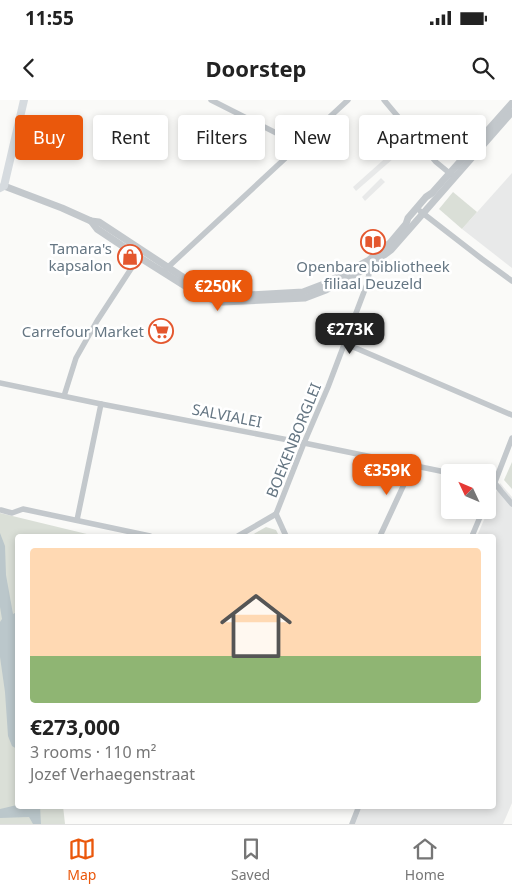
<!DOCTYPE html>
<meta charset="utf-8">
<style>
:root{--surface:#fff;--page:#f6f6f6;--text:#222;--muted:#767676;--line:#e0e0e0;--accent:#ea580c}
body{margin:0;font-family:"Noto Sans",sans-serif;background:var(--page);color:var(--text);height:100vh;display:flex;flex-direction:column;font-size:19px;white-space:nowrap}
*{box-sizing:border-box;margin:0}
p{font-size:16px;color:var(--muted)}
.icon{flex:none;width:28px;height:28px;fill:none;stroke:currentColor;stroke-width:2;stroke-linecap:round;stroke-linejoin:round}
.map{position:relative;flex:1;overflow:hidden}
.sheet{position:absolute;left:15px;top:434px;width:481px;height:275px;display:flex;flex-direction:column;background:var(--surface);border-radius:5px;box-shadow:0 2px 8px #0003}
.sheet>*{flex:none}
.guide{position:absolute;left:15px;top:15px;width:482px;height:45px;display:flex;gap:10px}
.needle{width:32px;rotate:314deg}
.buttons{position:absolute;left:441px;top:364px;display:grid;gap:10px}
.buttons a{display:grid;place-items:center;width:55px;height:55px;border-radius:5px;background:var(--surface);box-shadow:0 2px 8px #0003;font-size:25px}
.price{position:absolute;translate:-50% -42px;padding:0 11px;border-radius:10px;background:var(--accent);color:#fff;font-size:16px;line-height:32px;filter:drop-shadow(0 1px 2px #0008)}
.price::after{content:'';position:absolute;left:50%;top:30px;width:15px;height:11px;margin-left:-8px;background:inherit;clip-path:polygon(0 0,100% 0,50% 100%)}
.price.selected{background:#222;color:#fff}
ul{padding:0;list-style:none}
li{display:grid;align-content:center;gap:10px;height:265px;padding:0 15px}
li span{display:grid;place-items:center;height:155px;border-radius:5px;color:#555}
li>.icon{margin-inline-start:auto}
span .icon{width:90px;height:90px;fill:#fffc;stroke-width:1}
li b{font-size:21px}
.chip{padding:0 18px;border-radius:5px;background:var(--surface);box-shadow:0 2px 8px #0003;font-size:18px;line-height:45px}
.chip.selected{background:var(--accent);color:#fff}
.status{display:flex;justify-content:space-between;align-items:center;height:35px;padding:0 25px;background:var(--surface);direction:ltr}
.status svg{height:14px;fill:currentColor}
header{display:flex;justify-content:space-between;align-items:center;height:65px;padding:0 15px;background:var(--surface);font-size:22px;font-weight:700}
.dock{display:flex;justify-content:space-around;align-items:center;height:70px;border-top:1px solid var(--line);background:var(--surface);font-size:14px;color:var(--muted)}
.dock a{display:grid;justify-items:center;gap:2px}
.dock .selected{color:var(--accent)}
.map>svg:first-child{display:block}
</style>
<div class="status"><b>11:55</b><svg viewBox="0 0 49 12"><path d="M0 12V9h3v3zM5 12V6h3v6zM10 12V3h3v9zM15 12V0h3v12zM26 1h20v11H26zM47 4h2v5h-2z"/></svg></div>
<header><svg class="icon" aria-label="back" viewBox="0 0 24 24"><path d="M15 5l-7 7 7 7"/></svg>Doorstep<svg class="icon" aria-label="search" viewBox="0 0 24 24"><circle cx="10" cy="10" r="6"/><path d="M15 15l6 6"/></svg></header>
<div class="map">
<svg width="512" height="724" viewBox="0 0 512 724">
<rect width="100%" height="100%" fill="#fafaf8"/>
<g fill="#e8e9e9">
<polygon points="390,54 394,58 356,91 353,87"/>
<polygon points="512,73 512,168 462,129"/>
<polygon points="381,78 385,82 365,101 362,97"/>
<polygon points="500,383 512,397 512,703 503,724 355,724 362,706 494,706 494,436 477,436"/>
</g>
<g fill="#dadfd7">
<polygon points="453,92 477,112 462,129 439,109"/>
<polygon points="512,362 512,389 504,380"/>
<polygon points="0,413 95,436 18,436 18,706 63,706 65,724 0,724"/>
<polygon points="266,427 276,430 279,436 250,436"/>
</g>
<g fill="#bbc7cb">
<polygon points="0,433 5,446 6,475 13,514 17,512 17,649 12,646 8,636 5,592 0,557 0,522 2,519 0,507"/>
<polygon points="17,705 18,706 40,706 41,724 33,724 29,717 0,718 0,709"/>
</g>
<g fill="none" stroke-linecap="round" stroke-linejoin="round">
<g stroke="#c3c8cc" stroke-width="5.5">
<polyline points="211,0 300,45"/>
<polyline points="384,0 436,62 453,76"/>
<polyline points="420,111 482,159 512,181"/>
<polyline points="166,169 348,0"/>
<polyline points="344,243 512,315"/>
<polyline points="0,283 101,304 304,343 450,373"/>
<polyline points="64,296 76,258 97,221 140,155"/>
<polyline points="494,382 501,391 512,404"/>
<polyline points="488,400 512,338"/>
<polyline points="1,410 12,413 23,409 150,436"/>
<polyline points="276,414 304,343 328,287 367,184 369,174 364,167"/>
<polyline points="276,414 286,436"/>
<polyline points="77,420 101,304"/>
<polyline points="238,436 276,414"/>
<polyline points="380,436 413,365"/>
<polyline points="472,436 483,410"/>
<polyline points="352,724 359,706"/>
</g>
<g stroke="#c3c8cc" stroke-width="7">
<polyline points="4,86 62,108 91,121 99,122 201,189 216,194 231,196 303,192 324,184 369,160 390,143 406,124 408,118 426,97 432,93 512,3"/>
<polyline points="91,121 97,129 139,157 185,186 204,197 223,202 305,198 326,190 365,169 391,150 512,12"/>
</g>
<polyline stroke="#d6dbdf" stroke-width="8" points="0,88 4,86 24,0"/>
</g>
<defs>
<symbol id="library-ring" viewBox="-11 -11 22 22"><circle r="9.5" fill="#fff" stroke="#e4572e" stroke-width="1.5"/><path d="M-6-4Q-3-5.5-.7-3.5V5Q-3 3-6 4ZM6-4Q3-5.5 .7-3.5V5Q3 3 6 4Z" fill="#e4572e"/></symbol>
<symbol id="shop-ring" viewBox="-11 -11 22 22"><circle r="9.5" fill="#fff" stroke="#e4572e" stroke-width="1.5"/><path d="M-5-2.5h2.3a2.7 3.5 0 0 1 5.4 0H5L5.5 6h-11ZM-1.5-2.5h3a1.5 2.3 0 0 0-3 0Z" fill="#e4572e"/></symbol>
<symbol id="supermarket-ring" viewBox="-11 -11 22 22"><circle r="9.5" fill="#fff" stroke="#e4572e" stroke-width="1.5"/><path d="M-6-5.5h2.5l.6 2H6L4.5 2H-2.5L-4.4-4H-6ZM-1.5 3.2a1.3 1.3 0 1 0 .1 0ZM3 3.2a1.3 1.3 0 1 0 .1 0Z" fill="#e4572e"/></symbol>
</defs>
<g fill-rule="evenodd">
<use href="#library-ring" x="359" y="128" width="28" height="28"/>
<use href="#shop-ring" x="116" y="143" width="28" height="28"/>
<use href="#supermarket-ring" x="147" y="217" width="28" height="28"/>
</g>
<g text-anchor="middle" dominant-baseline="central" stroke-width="5" stroke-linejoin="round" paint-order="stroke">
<g font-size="15" fill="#657683" stroke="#fff" text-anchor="end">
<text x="112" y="148">Tamara's<tspan x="112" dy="17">kapsalon</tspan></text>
<text x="373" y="166" text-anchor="middle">Openbare bibliotheek<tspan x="373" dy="17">filiaal Deuzeld</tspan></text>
<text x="144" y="231">Carrefour Market</text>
</g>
<g font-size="15" fill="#657683" stroke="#fff">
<text transform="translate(227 315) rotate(11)">SALVIALEI</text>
<text transform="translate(293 340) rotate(-68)">BOEKENBORGLEI</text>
</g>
</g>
</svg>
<div class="buttons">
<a><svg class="needle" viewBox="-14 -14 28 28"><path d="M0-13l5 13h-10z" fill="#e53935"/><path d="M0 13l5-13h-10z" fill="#767676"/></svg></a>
</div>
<b class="price" style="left:218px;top:212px">€250K</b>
<b class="price selected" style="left:350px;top:255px">€273K</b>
<b class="price" style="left:387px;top:396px">€359K</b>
<div class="guide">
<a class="chip selected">Buy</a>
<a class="chip">Rent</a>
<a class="chip">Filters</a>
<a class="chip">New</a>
<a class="chip">Apartment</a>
</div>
<section class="sheet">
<ul>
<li><span style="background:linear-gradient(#ffd9b3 70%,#8fb573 0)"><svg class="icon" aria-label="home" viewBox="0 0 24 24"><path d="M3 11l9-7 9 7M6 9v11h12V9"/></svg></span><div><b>€273,000</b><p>3 rooms · 110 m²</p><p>Jozef Verhaegenstraat</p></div></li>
</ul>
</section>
</div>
<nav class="dock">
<a class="selected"><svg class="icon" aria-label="map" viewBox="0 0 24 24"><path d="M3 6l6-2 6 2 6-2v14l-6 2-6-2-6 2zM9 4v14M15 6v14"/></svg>Map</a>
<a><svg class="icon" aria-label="saved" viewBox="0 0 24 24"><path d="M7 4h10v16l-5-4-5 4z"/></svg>Saved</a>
<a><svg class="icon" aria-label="home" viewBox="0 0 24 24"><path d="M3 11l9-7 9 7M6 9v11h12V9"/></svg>Home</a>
</nav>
